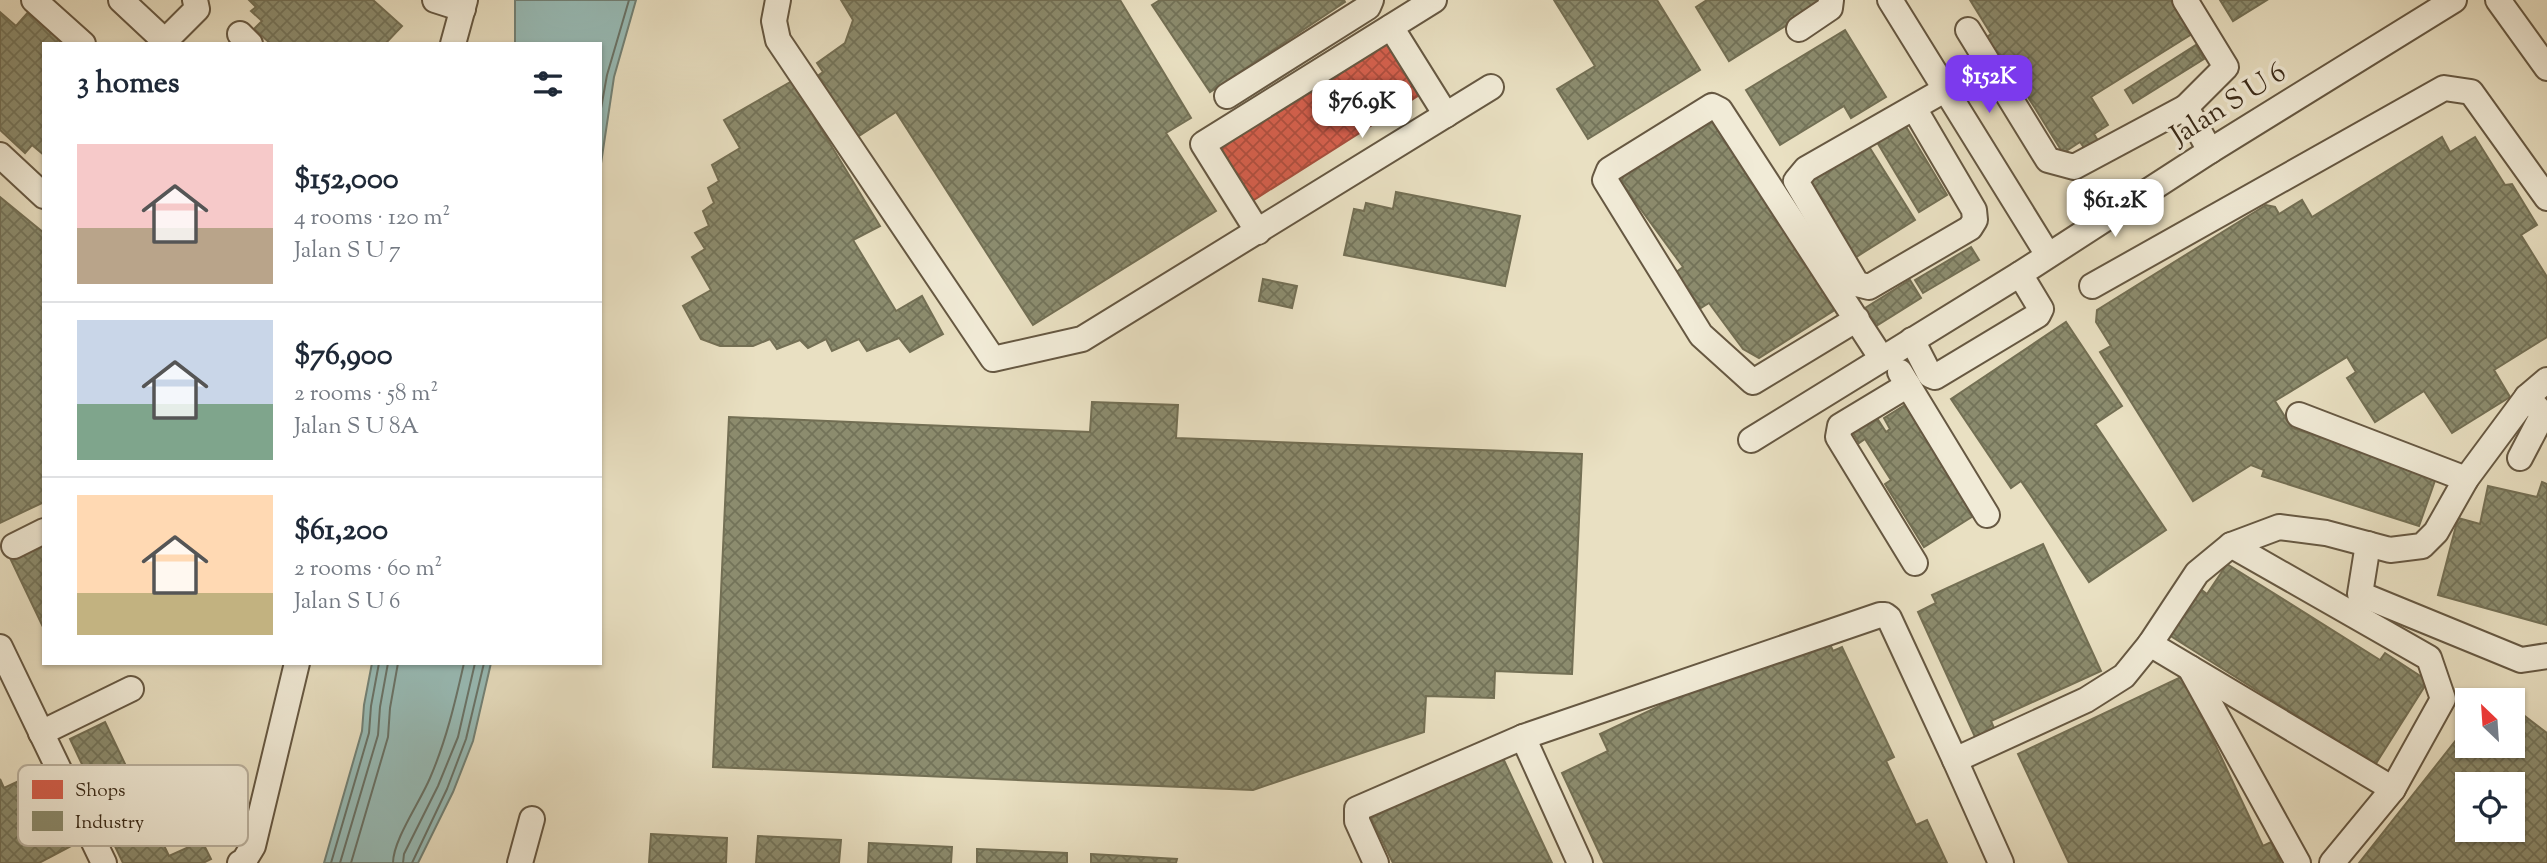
<!DOCTYPE html>
<meta charset="utf-8">
<style>
:root{--surface:#fff;--page:#f6f6f7;--text:#1f2937;--muted:#747a83;--line:#e0e1e3;--accent:#7c3aed}
body{margin:0;font-family:"Sorts Mill Goudy",serif;background:var(--page);color:var(--text);height:100vh;display:flex;flex-direction:column;font-size:26px;white-space:nowrap}
*{box-sizing:border-box;margin:0}
p{font-size:23px;color:var(--muted)}
.icon{flex:none;width:38px;height:38px;fill:none;stroke:currentColor;stroke-width:2;stroke-linecap:round;stroke-linejoin:round}
.map{position:relative;flex:1;overflow:hidden}
.side{position:absolute;left:42px;top:42px;width:560px;height:623px;display:flex;flex-direction:column;background:var(--surface);border-radius:0px;box-shadow:0 2px 5px #0004}
.side>*{flex:none}
.needle{width:46px;rotate:335deg}
.fabs{position:absolute;left:2455px;top:688px;display:grid;gap:14px}
.fabs a{display:grid;place-items:center;width:70px;height:70px;border-radius:0px;background:var(--surface);box-shadow:0 2px 5px #0004;font-size:35px}
.price{position:absolute;translate:-50% -60px;padding:0 16px;border-radius:14px;background:#fff;color:#222;font-size:23px;line-height:46px;filter:drop-shadow(0 2px 4px #0008)}
.price::after{content:'';position:absolute;left:50%;top:42px;width:21px;height:16px;margin-left:-10px;background:inherit;clip-path:polygon(0 0,100% 0,50% 100%)}
.price.active{background:var(--accent);color:#fff}
ul{padding:0;list-style:none}
li{display:flex;align-items:center;gap:21px;height:175px;padding:0 35px}
li+li{border-top:2px solid var(--line)}
li span{display:grid;place-items:center;flex:none;width:196px;height:140px;border-radius:0px;color:#555}
li>.icon{margin-inline-start:auto}
span .icon{width:84px;height:84px;fill:#fffc;stroke-width:1}
li b{font-size:30px}
h2{display:flex;justify-content:space-between;align-items:center;height:84px;padding:0 35px;font-size:30px}
.map>svg:first-child{display:block}
</style>
<div class="map">
<svg width="2547" height="863" viewBox="0 0 2547 863">
<defs>
<pattern id="shops-cross-hatch" width="8" height="8" patternUnits="userSpaceOnUse" patternTransform="scale(1.75)"><rect width="8" height="8" fill="#d6604d"/><path d="M0 0l8 8M0 8l8-8" fill="none" stroke="#af4f3f"/></pattern>
<pattern id="industry-cross-hatch" width="8" height="8" patternUnits="userSpaceOnUse" patternTransform="scale(1.75)"><rect width="8" height="8" fill="#8c8c6e"/><path d="M0 0l8 8M0 8l8-8" fill="none" stroke="#737359"/></pattern>
</defs>
<rect width="100%" height="100%" fill="#e9e0c2"/>
<filter id="stains"><feTurbulence type="fractalNoise" baseFrequency=".00286" numOctaves="4"/><feColorMatrix values="0 0 0 0 .2 0 0 0 0 .09 0 0 0 0 .02 0 0 0 .5 -.17"/></filter>
<radialGradient id="worn" r=".72"><stop offset=".6" stop-color="#630" stop-opacity="0"/><stop offset="1" stop-color="#630" stop-opacity=".3"/></radialGradient>
<g fill="#98bcb7" stroke="#728277" stroke-width="2">
<polygon points="515,0 636,0 614,77 600,170 600,44 515,44"/>
<polygon points="372,663 491,663 473,741 453,792 418,863 324,863 362,731 364,705"/>
</g>
<polygon fill="url(#shops-cross-hatch)" stroke="#a7503d" stroke-width="2" points="1387,41 1421,94 1249,203 1215,150"/>
<g fill="url(#industry-cross-hatch)" stroke="#736f54" stroke-width="2" fill-rule="evenodd">
<polygon points="249,0 373,0 402,26 385,44 271,44 254,29 262,21 251,11 256,7"/>
<polygon points="841,0 1120,0 1191,118 1166,133 1216,211 1033,325 896,112 851,141 812,80 823,72 817,63 845,43 853,20"/>
<polygon points="1160,0 1344,0 1345,2 1210,92 1152,5"/>
<polygon points="1554,0 1657,0 1700,70 1588,139 1557,89 1595,66"/>
<polygon points="1707,0 1823,0 1824,2 1729,61 1696,7"/>
<polygon points="1970,0 2171,0 2192,34 2091,97 2108,125 2094,134 2100,144 2087,152 2080,142 2063,153 2003,57 1996,61 1983,40 1991,34"/>
<polygon points="2220,0 2267,0 2233,21"/>
<polygon points="31,9 70,44 44,44 44,155 32,145 25,153 0,130 0,12 16,26"/>
<polygon points="1845,30 1886,97 1851,118 1844,106 1780,145 1746,90"/>
<polygon points="2196,45 2204,59 2133,103 2125,90"/>
<polygon points="792,81 880,226 853,240 896,311 922,296 943,334 910,352 899,338 867,351 859,339 832,351 826,339 808,348 800,340 777,349 770,339 753,346 720,346 701,339 683,306 711,290 692,257 705,249 695,233 709,226 703,211 714,203 708,188 719,181 712,165 740,148 724,120"/>
<polygon points="1717,116 1838,308 1759,358 1743,349 1709,303 1701,308 1675,273 1683,267 1621,182 1624,175"/>
<polygon points="1905,125 1947,195 1919,212 1877,142"/>
<polygon points="2442,137 2450,152 2475,137 2505,185 2512,184 2537,225 2521,235 2547,277 2547,337 2494,370 2510,397 2452,433 2424,391 2375,422 2347,378 2356,372 2347,357 2275,401 2292,428 2437,475 2419,526 2262,476 2264,470 2251,465 2193,501 2100,352 2111,346 2096,322 2097,310 2266,205 2275,207 2279,214 2302,200 2312,217"/>
<polygon points="1868,145 1915,220 1853,259 1806,184"/>
<polygon points="1396,192 1520,216 1505,286 1344,255 1354,209 1364,211 1366,203 1393,209"/>
<polygon points="0,197 44,233 44,502 0,523"/>
<polygon points="1971,247 1979,260 1923,293 1915,280"/>
<polygon points="1263,279 1297,286 1292,308 1259,301"/>
<polygon points="1910,280 1921,298 1876,326 1865,308"/>
<polygon points="2066,322 2122,406 2095,424 2166,530 2089,582 2021,481 2011,488 1951,399"/>
<polygon points="1092,402 1178,405 1176,438 1582,454 1572,674 1495,671 1494,698 1426,696 1424,732 1253,790 713,767 729,417 1090,432"/>
<polygon points="1910,402 1978,513 1924,547 1885,484 1891,480 1865,439 1859,443 1853,433 1877,418 1886,432 1890,429 1884,418"/>
<polygon points="2542,482 2547,484 2547,625 2438,595 2458,518 2480,524 2488,486 2537,497"/>
<polygon points="44,542 44,629 10,558"/>
<polygon points="2043,544 2101,671 1991,721 1994,728 1975,737 1918,612 1936,603 1932,595"/>
<polygon points="2227,564 2380,660 2385,653 2428,681 2375,765 2169,635 2199,588 2207,594"/>
<polygon points="1823,629 1833,651 1842,647 1894,757 1886,761 1916,825 1927,820 1947,863 1604,863 1562,773 1608,751 1600,734"/>
<polygon points="2183,676 2263,846 2271,842 2281,863 2069,863 2018,754"/>
<path d="M2513 707 2547 733V863H2359L2468 725V746H2513ZM2468 784H2513V830H2468Z"/>
<polygon points="105,722 169,856 202,841 211,859 203,863 123,863 85,784 90,781 70,739"/>
<polygon points="1502,756 1552,863 1393,863 1371,818"/>
<polygon points="38,772 73,845 39,863 0,863 0,779 4,788"/>
<polygon points="651,834 727,838 726,863 649,863"/>
<polygon points="758,836 841,840 839,863 756,863"/>
<polygon points="869,843 952,847 951,863 868,863"/>
<polygon points="977,849 1067,853 1067,863 977,863"/>
<polygon points="1091,854 1177,859 1176,863 1091,863"/>
</g>
<g fill="none" stroke-linecap="round" stroke-linejoin="round">
<g stroke="#697368" stroke-width="2">
<polyline points="600,114 607,75 629,0"/>
<polyline points="331,863 369,733 371,706 379,663"/>
<polyline points="340,863 378,735 380,707 388,663"/>
<polyline points="351,863 388,737 390,708 398,663"/>
<path d="M393 863C393 840 420 802 430 778 446 741 455 703 464 663"/>
<polyline points="403,863 404,854 438,786 458,737 475,663"/>
<polyline points="412,863 447,789 466,739 484,663"/>
</g>
<defs>
<g id="minor">
<polyline points="34,0 83,44"/>
<polyline points="121,0 168,44"/>
<polyline points="435,0 463,9"/>
<polyline points="778,0 774,21 778,40 993,359 1082,339 1491,87"/>
<polyline points="1890,0 2048,255"/>
<polyline points="2185,0 2226,67 2186,107"/>
<polyline points="2498,0 2547,68"/>
<polyline points="1391,27 1446,115"/>
<polyline points="1799,29 1830,8 1831,0"/>
<polyline points="1968,30 2048,160 2074,167 2186,107 2210,151"/>
<polyline points="240,34 250,44"/>
<polyline points="165,41 197,9 195,0"/>
<polyline points="453,44 465,0"/>
<polyline points="1227,96 1368,7 1371,0"/>
<polyline points="1914,108 1974,210 1975,220 1970,228 1869,287 1857,284 1796,181 1806,169 1946,89"/>
<polyline points="0,155 44,196"/>
<polyline points="1258,232 1203,144 1434,0"/>
<polyline points="2092,286 2444,88 2471,92 2547,198"/>
<polyline points="1857,319 1753,382 1701,335 1605,180 1609,170 1712,106 1720,110 1882,359"/>
<polyline points="1912,340 1930,375 1935,377 2038,315 2041,309 2020,274"/>
<polyline points="1900,372 1987,515"/>
<polyline points="1908,385 1840,426 1838,437 1915,563"/>
<polyline points="2299,415 2466,479"/>
<polyline points="1751,440 2020,274 2210,151 2454,0"/>
<polyline points="2520,458 2543,414 2527,397"/>
<polyline points="2368,544 2360,594 2521,660 2547,656"/>
<polyline points="2231,545 2429,658 2443,699 2393,789 2332,863"/>
<polyline points="14,546 44,531"/>
<polyline points="2150,644 2393,789"/>
<polyline points="0,647 104,863"/>
<polyline points="2190,668 2298,863"/>
<polyline points="41,733 131,689"/>
<polyline points="1523,737 1580,863"/>
<polyline points="1955,760 2001,863"/>
<polyline points="240,863 244,861 253,846 297,663"/>
<polyline points="520,863 532,819"/>
<polyline points="1376,863 1357,821 1357,809 1523,737 1880,615 1885,615 1889,618 1955,760 2086,700 2124,676 2150,644 2197,573 2231,545 2279,527 2326,533 2390,550 2422,546 2436,532 2466,479 2527,397 2547,380"/>
</g>
</defs>
<use href="#minor" stroke="#665842" stroke-width="28"/>
<use href="#minor" stroke="#f1ebd7" stroke-width="24"/>
</g>
<g text-anchor="middle" dominant-baseline="central" stroke-width="7" stroke-linejoin="round" paint-order="stroke">
<g font-size="28" fill="#3a2a18" stroke="#f1ebd7">
<text transform="translate(2229 105) rotate(-32)">Jalan S U 6</text>
</g>
</g>
<rect x="18" y="765" width="230" height="81" rx="10" fill="#f1ebd7" stroke="#bab19e" stroke-width="2"/>
<rect x="32" y="780" width="31" height="19" fill="#d6604d"/>
<rect x="32" y="811" width="31" height="20" fill="#8c8c6e"/>
<g font-size="19" fill="#3a2a18">
<text x="75" y="796">Shops</text>
<text x="75" y="828">Industry</text>
</g>
<rect width="100%" height="100%" filter="url(#stains)"/>
<rect width="100%" height="100%" fill="url(#worn)"/>
</svg>
<div class="fabs">
<a><svg class="needle" viewBox="-14 -14 28 28"><path d="M0-13l5 13h-10z" fill="#e53935"/><path d="M0 13l5-13h-10z" fill="#747a83"/></svg></a>
<a><svg class="icon" aria-label="locate" viewBox="0 0 24 24"><circle cx="12" cy="12" r="6"/><path d="M12 2v4M12 18v4M2 12h4M18 12h4"/></svg></a>
</div>
<b class="price active" style="left:1989px;top:115px">$152K</b>
<b class="price" style="left:1362px;top:140px">$76.9K</b>
<b class="price" style="left:2115px;top:239px">$61.2K</b>
<section class="side">
<h2>3 homes<svg class="icon" aria-label="filters" viewBox="0 0 24 24"><path d="M4 7h16M4 17h16"/><circle cx="9" cy="7" r="2"/><circle cx="15" cy="17" r="2"/></svg></h2>
<ul>
<li><span style="background:linear-gradient(#f6c9c9 60%,#b9a48a 0)"><svg class="icon" aria-label="home" viewBox="0 0 24 24"><path d="M3 11l9-7 9 7M6 9v11h12V9"/></svg></span><div><b>$152,000</b><p>4 rooms · 120 m²</p><p>Jalan S U 7</p></div></li>
<li><span style="background:linear-gradient(#c9d6e8 60%,#7fa58c 0)"><svg class="icon" aria-label="home" viewBox="0 0 24 24"><path d="M3 11l9-7 9 7M6 9v11h12V9"/></svg></span><div><b>$76,900</b><p>2 rooms · 58 m²</p><p>Jalan S U 8A</p></div></li>
<li><span style="background:linear-gradient(#ffd9b3 70%,#c2b280 0)"><svg class="icon" aria-label="home" viewBox="0 0 24 24"><path d="M3 11l9-7 9 7M6 9v11h12V9"/></svg></span><div><b>$61,200</b><p>2 rooms · 60 m²</p><p>Jalan S U 6</p></div></li>
</ul>
</section>
</div>
